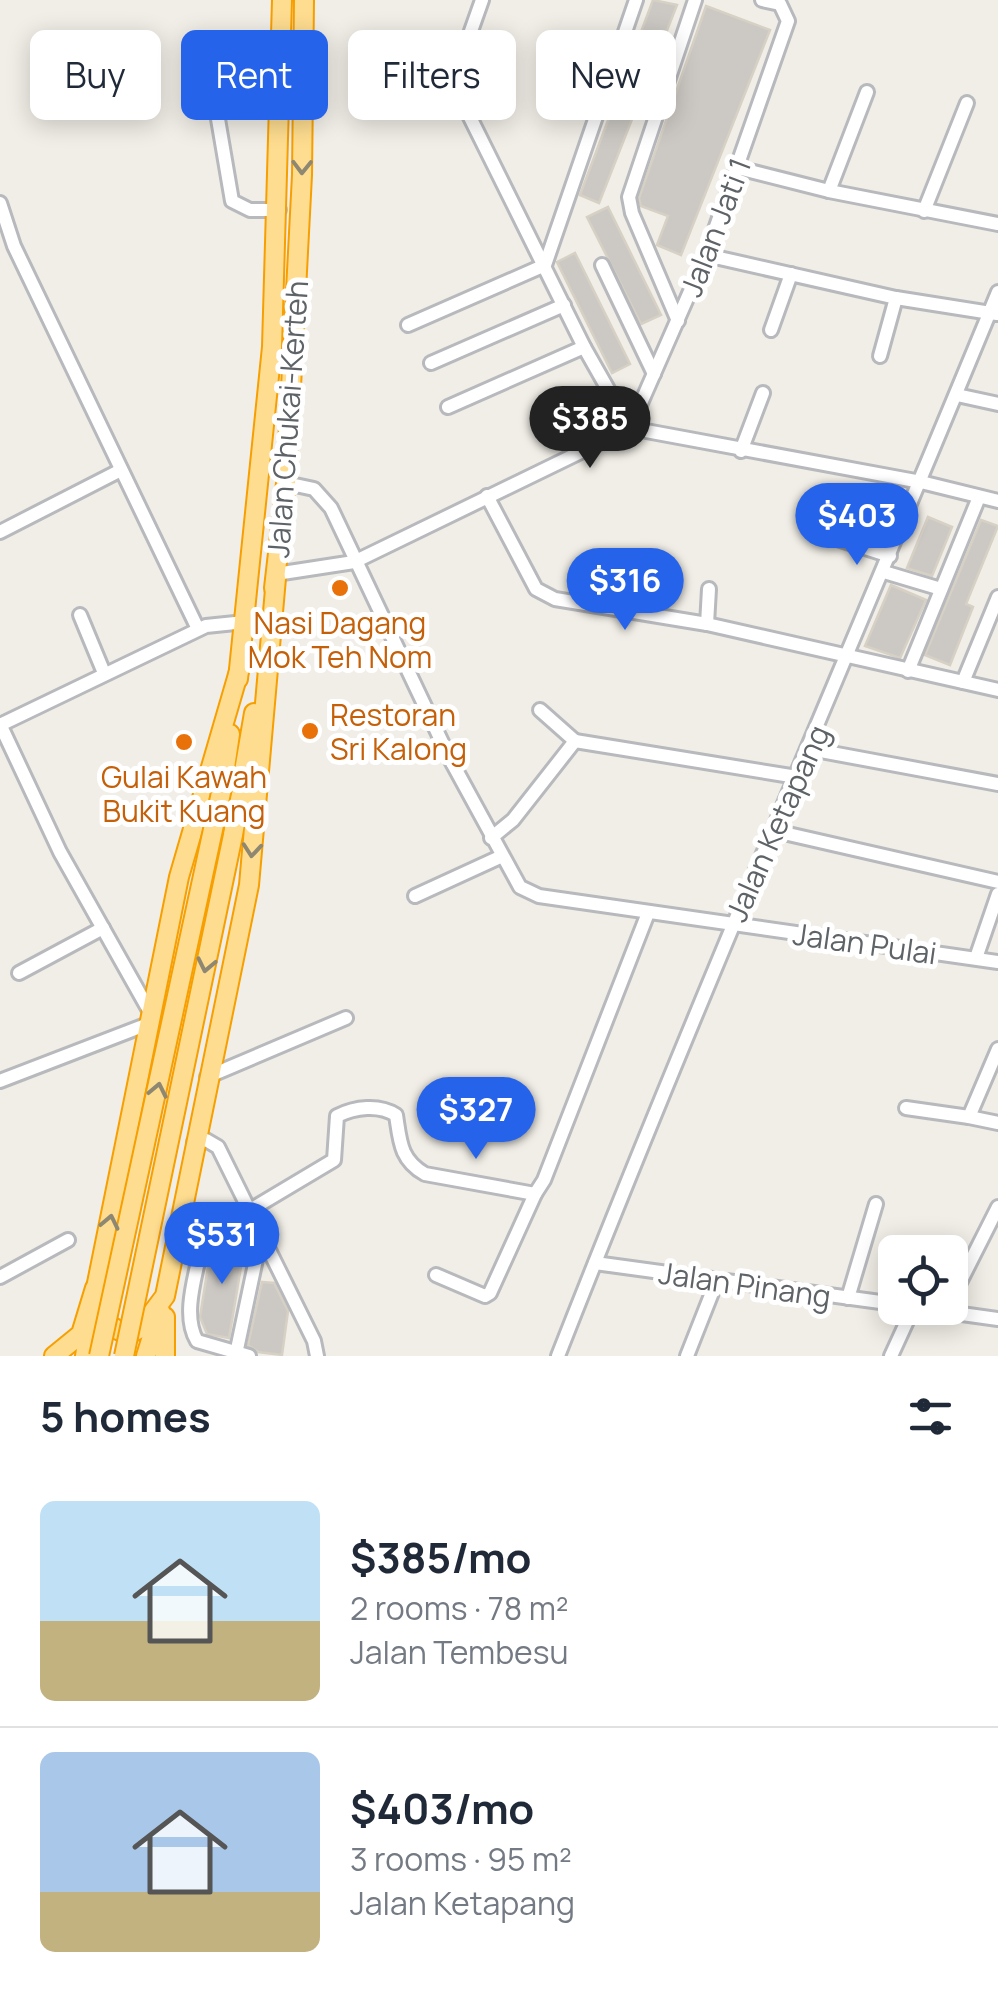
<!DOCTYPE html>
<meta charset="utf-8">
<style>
:root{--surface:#fff;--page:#f2f2f3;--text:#1f2937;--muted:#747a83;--line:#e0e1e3;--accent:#2563eb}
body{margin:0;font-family:Manrope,sans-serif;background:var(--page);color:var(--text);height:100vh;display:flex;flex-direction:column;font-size:38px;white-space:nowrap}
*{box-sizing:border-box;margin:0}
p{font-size:32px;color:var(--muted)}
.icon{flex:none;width:55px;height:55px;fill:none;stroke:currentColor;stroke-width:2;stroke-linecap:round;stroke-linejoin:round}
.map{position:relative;height:1356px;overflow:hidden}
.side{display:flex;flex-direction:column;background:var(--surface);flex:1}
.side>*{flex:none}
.guide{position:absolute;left:30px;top:30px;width:940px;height:90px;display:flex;gap:20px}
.buttons{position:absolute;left:878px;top:1235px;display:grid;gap:20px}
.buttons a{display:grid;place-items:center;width:90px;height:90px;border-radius:15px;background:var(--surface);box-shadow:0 5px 25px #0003;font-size:50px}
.price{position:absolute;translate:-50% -85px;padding:0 22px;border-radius:35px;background:var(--accent);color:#fff;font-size:32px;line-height:65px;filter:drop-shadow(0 2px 5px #0008)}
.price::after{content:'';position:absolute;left:50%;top:60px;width:30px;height:22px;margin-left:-15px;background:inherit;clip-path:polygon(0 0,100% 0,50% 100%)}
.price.on{background:#222;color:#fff}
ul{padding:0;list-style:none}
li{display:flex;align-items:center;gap:30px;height:250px;padding:0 40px}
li+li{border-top:2px solid var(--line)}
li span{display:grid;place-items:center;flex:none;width:280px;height:200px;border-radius:15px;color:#555}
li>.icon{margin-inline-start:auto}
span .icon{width:120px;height:120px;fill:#fffc;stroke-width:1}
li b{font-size:42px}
h2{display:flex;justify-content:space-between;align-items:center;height:120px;padding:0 40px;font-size:42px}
.pill{padding:0 35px;border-radius:15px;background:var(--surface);box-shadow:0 5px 25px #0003;font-size:35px;line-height:90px}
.pill.on{background:var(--accent);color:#fff}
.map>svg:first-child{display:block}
</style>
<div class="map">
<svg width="998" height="1356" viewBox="0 0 998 1356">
<rect width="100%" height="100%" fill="#f1eee7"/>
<g fill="#ccc9c4" stroke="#d6d0c5" stroke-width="2.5">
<polygon points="653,0 677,5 599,203 580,195"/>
<polygon points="706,6 770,30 681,255 657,245 668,216 641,206 639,198"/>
<polygon points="608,207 661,315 641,324 587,217"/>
<polygon points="575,253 630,364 612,373 557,262"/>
<polygon points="928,517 952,527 932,576 907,568"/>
<polygon points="981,520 998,526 966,604 973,607 950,665 925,655"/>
<polygon points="891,585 926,600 900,658 865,646"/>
<polygon points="222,1238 245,1243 229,1338 207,1334 200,1317 211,1248"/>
<polygon points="262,1282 274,1283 288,1311 282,1355 258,1352 248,1345"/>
</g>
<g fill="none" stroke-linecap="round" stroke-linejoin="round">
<defs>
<g id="minor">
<polyline points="482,0 459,65 458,93 584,347 630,428"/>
<polyline points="196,48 281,38"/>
<polyline points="218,119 232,201 250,210 279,210"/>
<polyline points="738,168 829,191 998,224"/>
<polyline points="829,191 867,92"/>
<polyline points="0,203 14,246 198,629"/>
<polyline points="924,211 967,103"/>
<polyline points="706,255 896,298 997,314"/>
<polyline points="602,265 654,374"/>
<polyline points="678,321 632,213 629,197 695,0"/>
<polyline points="408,325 545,265 636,0"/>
<polyline points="771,330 791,274"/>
<polyline points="880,356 896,298"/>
<polyline points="431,363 564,305"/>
<polyline points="957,395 998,404"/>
<polyline points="448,407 584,347"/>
<polyline points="630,428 706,255 788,21 780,4 762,0"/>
<polyline points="741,451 763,393"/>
<polyline points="286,483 314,489 331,508 449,757 520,887 539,896 998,962"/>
<polyline points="487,496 536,589 555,599 707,624 998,690"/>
<polyline points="0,532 121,470"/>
<polyline points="837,539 890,556"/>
<polyline points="884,572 941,589"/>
<polyline points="276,574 354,562 630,428 921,482 998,501"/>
<polyline points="80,615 104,673"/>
<polyline points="707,624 709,589"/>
<polyline points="908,671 977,502"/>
<polyline points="963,682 998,597"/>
<polyline points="540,710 575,741"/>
<polyline points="0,724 60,852 150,1012"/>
<polyline points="0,725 206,626 245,622"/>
<polyline points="575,741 797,777"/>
<polyline points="810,749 998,784"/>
<polyline points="775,831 998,882"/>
<polyline points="491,838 513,820 575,741"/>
<polyline points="415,896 500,857"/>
<polyline points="976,958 998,894"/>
<polyline points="19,973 103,928"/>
<polyline points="998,1049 969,1117 998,1123"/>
<polyline points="207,1077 346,1018"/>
<polyline points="0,1081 148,1024"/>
<polyline points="906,1108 969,1117"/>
<polyline points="194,1142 206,1140 218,1147 314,1341 317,1356"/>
<polyline points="595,1263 895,1304"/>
<polyline points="436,1275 485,1296 490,1293 535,1194"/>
<polyline points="0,1277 68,1240"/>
<polyline points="848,1298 876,1204"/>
<polyline points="950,1302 998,1207"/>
<polyline points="919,1308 998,1319"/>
<polyline points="236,1354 262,1231"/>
<path d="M249 1356 197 1341C181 1314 197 1272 202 1243L210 1234 334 1160 337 1116C355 1107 379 1104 396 1115 400 1141 400 1160 425 1174L535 1194 544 1180 648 913"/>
<path d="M558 1356C698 999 852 647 998 292"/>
<polyline points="687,1356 717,1280"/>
<polyline points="891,1356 913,1308"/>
</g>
<g id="highway">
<polyline points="274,588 286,483 302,175 304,0"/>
<path d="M239 671 179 877 97 1283C101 1311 99 1326 129 1334L141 1328 165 1296 249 885 276 578"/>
<polyline points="238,679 272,347 282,0"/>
<polyline points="222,788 230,734"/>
<polyline points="233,835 254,713"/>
<polyline points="165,1317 165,1356"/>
<polyline points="54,1356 81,1334 95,1288"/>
<polyline points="85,1356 90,1322"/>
<polyline points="146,1356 160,1311"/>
</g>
</defs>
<use href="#minor" stroke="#b7b9bd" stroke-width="18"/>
<use href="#highway" stroke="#f79f00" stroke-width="22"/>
<use href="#minor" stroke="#fff" stroke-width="12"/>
<use href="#highway" stroke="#fedd90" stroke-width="18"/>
<defs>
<g id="highway-bridge">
<polyline points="99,1356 222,788"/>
<polyline points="124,1356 233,835"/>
</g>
</defs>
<use href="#highway-bridge" stroke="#f79f00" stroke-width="22" stroke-linecap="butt"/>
<use href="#highway-bridge" stroke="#fedd90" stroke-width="18"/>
</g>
<defs><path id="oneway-chevron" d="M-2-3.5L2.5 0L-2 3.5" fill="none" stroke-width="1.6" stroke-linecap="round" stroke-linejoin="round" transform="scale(2.5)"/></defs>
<g stroke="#8e8873">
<use href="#oneway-chevron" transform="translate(302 167) rotate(91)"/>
<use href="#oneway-chevron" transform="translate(252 850) rotate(95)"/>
<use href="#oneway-chevron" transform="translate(206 965) rotate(102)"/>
<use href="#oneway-chevron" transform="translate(158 1090) rotate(-78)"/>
<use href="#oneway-chevron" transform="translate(110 1222) rotate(-78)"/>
</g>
<g fill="#e8710a" stroke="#fff" stroke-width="4">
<circle cx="340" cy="588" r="10"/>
<circle cx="310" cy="731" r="10"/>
<circle cx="184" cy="742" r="10"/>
</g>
<g text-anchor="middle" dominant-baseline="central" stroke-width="10" stroke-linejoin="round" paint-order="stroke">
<g font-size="30" fill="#5e6367" stroke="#fff">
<text transform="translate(715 227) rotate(-69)">Jalan Jati 1</text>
<text transform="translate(287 419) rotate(-86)">Jalan Chukai-Kerteh</text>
<text transform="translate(777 823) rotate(-66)">Jalan Ketapang</text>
<text transform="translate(865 943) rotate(8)">Jalan Pulai</text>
<text transform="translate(745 1284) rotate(8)">Jalan Pinang</text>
</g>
<g font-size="30" fill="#c56008" stroke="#fff">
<text x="340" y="622">Nasi Dagang<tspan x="340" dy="34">Mok Teh Nom</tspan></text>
<text x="330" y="714" text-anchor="start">Restoran<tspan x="330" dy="34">Sri Kalong</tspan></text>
<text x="184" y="776">Gulai Kawah<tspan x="184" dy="34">Bukit Kuang</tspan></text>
</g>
</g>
</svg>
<div class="buttons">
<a><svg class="icon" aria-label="locate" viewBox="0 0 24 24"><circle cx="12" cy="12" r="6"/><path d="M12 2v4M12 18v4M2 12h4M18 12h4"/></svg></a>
</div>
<b class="price on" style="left:590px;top:471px">$385</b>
<b class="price" style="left:857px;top:568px">$403</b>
<b class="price" style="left:625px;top:633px">$316</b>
<b class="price" style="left:476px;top:1162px">$327</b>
<b class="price" style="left:222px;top:1287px">$531</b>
<div class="guide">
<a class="pill">Buy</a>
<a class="pill on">Rent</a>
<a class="pill">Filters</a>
<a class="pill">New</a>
</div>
</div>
<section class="side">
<h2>5 homes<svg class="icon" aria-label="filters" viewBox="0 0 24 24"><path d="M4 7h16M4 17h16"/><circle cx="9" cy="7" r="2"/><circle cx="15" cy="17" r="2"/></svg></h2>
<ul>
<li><span style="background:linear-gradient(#bfe0f5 60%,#c2b280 0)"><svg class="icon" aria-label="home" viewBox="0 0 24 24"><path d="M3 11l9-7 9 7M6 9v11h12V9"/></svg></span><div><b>$385/mo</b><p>2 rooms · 78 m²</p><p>Jalan Tembesu</p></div></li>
<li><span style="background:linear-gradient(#a9c7e8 70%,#c2b280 0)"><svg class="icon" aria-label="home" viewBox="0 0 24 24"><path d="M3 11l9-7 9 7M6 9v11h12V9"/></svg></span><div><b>$403/mo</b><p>3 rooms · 95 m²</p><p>Jalan Ketapang</p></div></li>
</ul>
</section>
